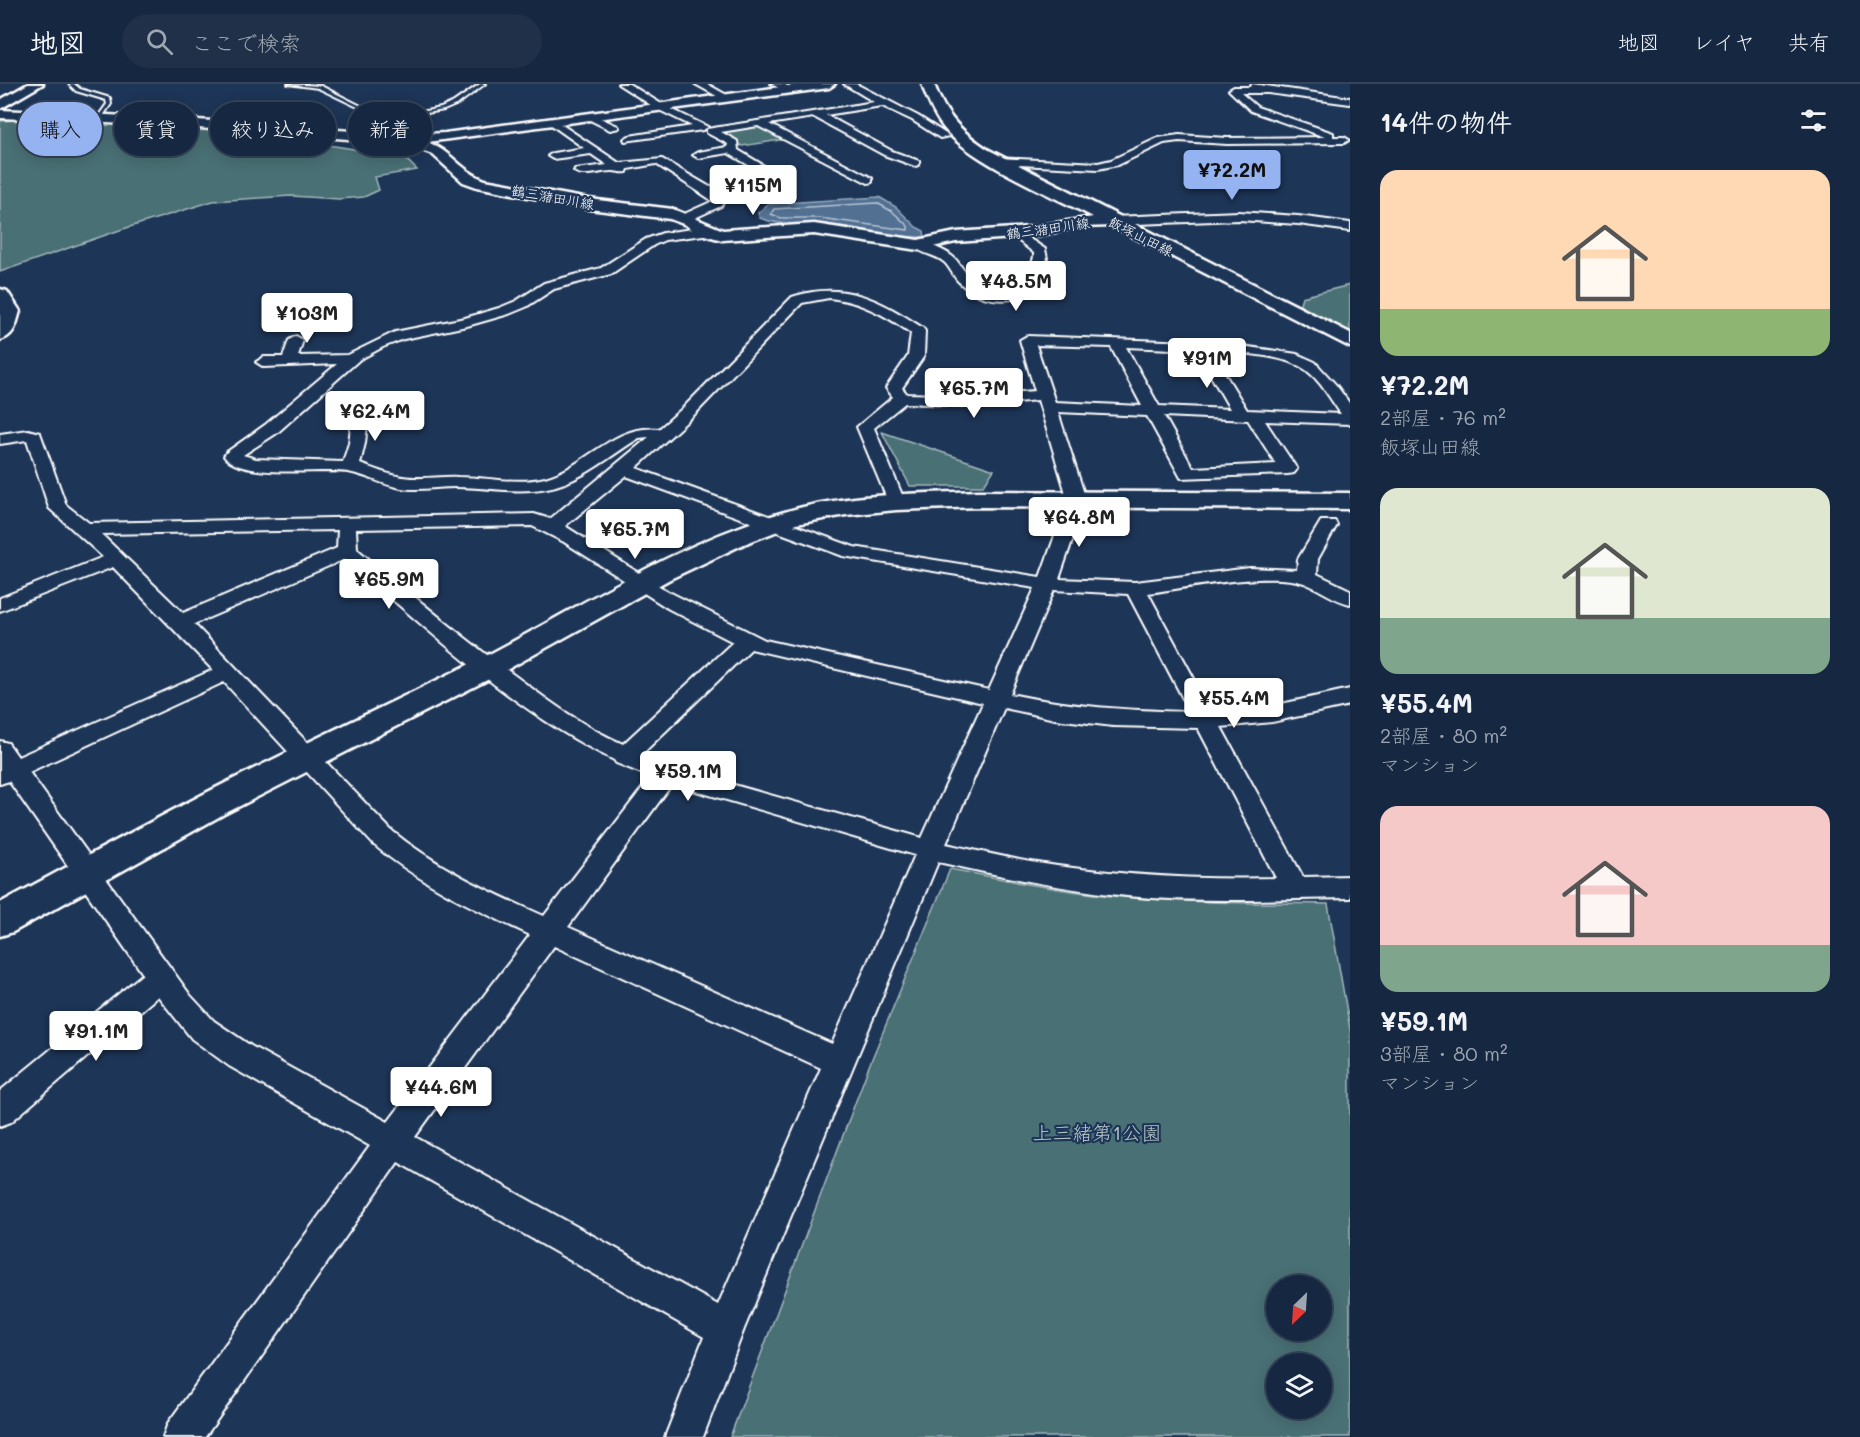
<!DOCTYPE html>
<html lang="ja">
<meta charset="utf-8">
<style>
:root{--surface:#162841;--page:#1f3048;--text:#f1f3f6;--muted:#9ea6b1;--line:#35445a;--accent:#95b2f1}
body{margin:0;font-family:Mali,"Klee One",sans-serif;background:var(--page);color:var(--text);height:100vh;display:flex;flex-direction:column;font-size:22px;white-space:nowrap}
*{box-sizing:border-box;margin:0}
p{font-size:20px;color:var(--muted)}
.icon{flex:none;width:33px;height:33px;fill:none;stroke:currentColor;stroke-width:2;stroke-linecap:round;stroke-linejoin:round}
.map{position:relative;flex:1;overflow:hidden}
.details{display:flex;flex-direction:column;background:var(--surface);width:510px}
.details>*{flex:none}
.guide{position:absolute;left:18px;top:18px;width:570px;height:54px;display:flex;gap:12px}
.needle{width:39px;rotate:205deg}
.tools{position:absolute;left:1266px;top:1191px;display:grid;gap:12px}
.tools a{display:grid;place-items:center;width:66px;height:66px;border-radius:50%;background:var(--surface);box-shadow:0 3px 15px #0003,0 0 0 2px var(--line);font-size:30px}
.price{position:absolute;translate:-50% -51px;padding:0 14px;border-radius:6px;background:#fff;color:#222;font-size:20px;line-height:39px;filter:drop-shadow(0 2px 3px #0008)}
.price::after{content:'';position:absolute;left:50%;top:36px;width:18px;height:14px;margin-left:-9px;background:inherit;clip-path:polygon(0 0,100% 0,50% 100%)}
.price.selected{background:var(--accent);color:#111}
ul{padding:0;list-style:none}
li{display:grid;align-content:center;gap:12px;height:318px;padding:0 30px}
li span{display:grid;place-items:center;height:186px;border-radius:18px;color:#555}
li>.icon{margin-inline-start:auto}
span .icon{width:108px;height:108px;fill:#fffc;stroke-width:1}
li b{font-size:26px}
h2{display:flex;justify-content:space-between;align-items:center;height:72px;padding:0 30px;font-size:26px}
.pill{padding:0 21px;border-radius:27px;background:var(--surface);box-shadow:0 3px 15px #0003,0 0 0 2px var(--line);font-size:21px;line-height:54px}
.pill.selected{background:var(--accent);color:#111}
header{display:flex;align-items:center;gap:36px;box-sizing:border-box;height:84px;padding:0 30px;background:var(--surface);border-bottom:2px solid var(--line)}
header strong{font-size:28px}
nav{display:flex;gap:33px;margin-inline-start:auto;font-size:21px}
.search{width:420px;height:54px;background:var(--page);display:flex;align-items:center;gap:15px;box-sizing:border-box;padding:0 21px;border-radius:33px;color:var(--muted);font-size:22px}
main{display:flex;flex:1;min-height:0}
.map>svg:first-child{display:block}
</style>
<header>
<strong>地図</strong>
<div class="search"><svg class="icon" aria-label="search" viewBox="0 0 24 24"><circle cx="10" cy="10" r="6"/><path d="M15 15l6 6"/></svg>ここで検索</div>
<nav><a>地図</a><a>レイヤ</a><a>共有</a></nav>
</header>
<main>
<div class="map">
<svg width="1350" height="1353" viewBox="0 0 1350 1353">
<rect width="100%" height="100%" fill="#1d3557"/>
<filter id="ink" filterUnits="userSpaceOnUse"><feTurbulence type="fractalNoise" baseFrequency=".0167" numOctaves="2"/><feDisplacementMap in="SourceGraphic" scale="12" xChannelSelector="R" yChannelSelector="G"/><feConvolveMatrix kernelMatrix="1 2 1 2 8 2 1 2 1" color-interpolation-filters="sRGB"/></filter>
<g filter="url(#ink)">
<g fill="#497074" stroke="#a4b8ba" stroke-width="1.5" fill-rule="evenodd">
<polygon points="44,34 253,49 404,73 417,86 375,93 379,106 364,113 339,115 291,112 213,117 120,146 0,188 0,37"/>
<polygon points="758,41 787,55 742,62 715,48"/>
<polygon points="1350,201 1350,249 1299,222 1302,213"/>
<polygon points="882,348 994,386 983,402 910,402"/>
<path d="M950 785C1007 796 1064 808 1122 813 1190 819 1259 819 1328 820L1350 945V1353H730L869 982ZM1276 1202H1322V1246H1276ZM1276 1280H1322V1324H1276Z"/>
</g>
<path fill="#516f92" stroke="#97a9be" stroke-width="1.5" d="M879 113 896 123 916 143 924 147 925 153C896 154 868 146 840 142 813 139 785 144 760 134L758 129 768 120Z"/>
<g fill="none" stroke-linecap="round" stroke-linejoin="round">
<polygon stroke="#b9c5d3" stroke-width="1.5" points="877,119 893,128 908,142 908,146 819,134 781,134 771,130 774,125"/>
<defs>
<g id="lane">
<polygon points="69,0 74,0 80,5 110,14 111,20 101,35 97,34 107,20 106,16 76,7"/>
<polygon points="288,0 321,2 365,24 421,28 441,24 454,18 480,0 485,0 458,20 444,26 421,30 364,26 318,4"/>
</g>
<g id="street">
<polygon points="618,0 629,0 663,21 708,43 703,46 625,57 624,55 629,52 692,42 657,25"/>
<polygon points="695,0 707,0 732,14 724,16"/>
<polygon points="771,0 784,0 793,5 788,8"/>
<path d="M844 0H856L918 32 949 52 940 54 912 36 882 22 826 31 892 67 919 77V81L915 82 884 71 814 33 769 40 872 94V98L868 99 758 42 721 48 737 57 738 66 786 95 780 98 717 109 725 116 721 122 686 138 680 134 682 131 713 117 656 80 628 85 627 88C621 89 618 87 612 87 601 87 583 94 574 87L575 85 607 81 591 70 553 75 548 72 553 69 584 64 550 40 548 38 553 35 619 79 662 75 710 103 769 93 728 69 698 74 693 71 698 68 727 63 728 60 707 49V45L874 18Z"/>
<polygon points="1252,0 1350,14 1350,20 1268,9 1241,9 1257,23 1333,49 1333,53 1344,53 1349,56 1344,59 1227,60 1179,57 1164,59 1118,81 1098,85 997,80 992,77 997,74 1098,79 1111,76 1158,54 1179,51 1227,54 1325,53 1251,27 1229,6 1234,3 1251,3"/>
<polygon points="591,30 618,42 619,44 610,46 588,35 588,31"/>
<polygon points="1239,128 1298,132 1350,139 1350,147 1298,140 1239,136 1112,141 1106,137 1112,133"/>
<path d="M707 143 711 144V150L665 156 654 161 611 190 554 205 526 223 509 230 467 242 404 255 383 263 359 276 277 349 243 371 256 375 343 378 349 359 353 325 361 320 369 325 365 359 360 380C374 385 389 391 403 393 421 396 440 392 458 393 486 393 517 401 545 394 586 383 614 339 659 345L684 323 792 213C844 196 880 216 923 244L925 247 924 272 902 304 907 310 973 312 1035 307 1020 256 1027 252 1221 259 1297 270 1315 278 1336 301 1350 320V340L1265 337 1297 385 1294 389 1288 390 1181 394 1147 332 1058 328 1086 416 1059 495 1135 498 1250 484 1297 486 1298 475 1321 437H1335L1337 441 1318 475 1317 490 1350 506V520C1333 516 1320 505 1304 499 1269 487 1186 504 1148 509L1212 628 1272 622 1350 605V621L1272 638 1221 643 1303 793 1350 792V814C1276 815 1201 819 1127 812 1063 805 1001 792 938 778L744 1245 703 1353H665L704 1253 398 1078 205 1353H163L168 1339 370 1062 229 982 192 955 158 912 11 1038 0 1042V1007L143 890 9 697 0 700V657L8 659 18 673 213 586 113 483 0 527V514L103 473 49 424 27 356 0 360V350L28 346 40 349 66 421 89 439 534 430 550 435 649 353 639 354C610 372 581 398 547 404 517 410 486 403 456 403 438 403 418 407 401 404 383 401 366 391 348 388 320 384 241 396 224 372L227 368 265 341 337 280 264 283 256 278 264 273H283L289 256 296 252 303 256 298 272 348 271 395 248 465 234 499 224 516 217 544 199 601 184 646 155 663 149ZM829 214C860 217 885 231 911 249L908 272 886 304 893 313 857 343 890 422H902L905 418 874 344 905 319 973 322 1038 316 1068 416 1040 493 854 463 636 384 696 329 802 219ZM1036 261 1111 263 1142 322 1055 318ZM1126 263 1196 266 1230 325 1159 322ZM1211 267C1237 269 1285 270 1306 286 1321 297 1330 315 1341 330L1247 326ZM1164 332 1248 336 1276 380 1193 384ZM626 392 843 472 1035 504 989 606 765 556 667 507 565 442ZM532 442 564 458 669 525 733 558 623 660C586 644 554 621 522 597 465 556 411 510 357 465L356 445ZM338 446 337 464 183 529 101 450ZM345 475C430 546 513 628 614 676L616 679 651 693 544 832C490 808 437 784 391 746L194 540ZM1054 506 1128 510 1190 628C1126 626 1072 623 1010 610ZM751 565 983 619 922 754 674 684 643 669ZM224 598 373 760C420 800 475 825 530 851L388 1038 251 962 214 937 190 911 29 688ZM1004 624 1055 635 1113 642 1198 644 1276 794C1194 796 1112 791 1031 778 1002 773 974 766 946 760ZM672 700 915 771 832 960 568 843ZM554 862 821 984 718 1221 415 1053Z"/>
<path d="M1015 145 1045 165 1047 175 1036 195 1032 210C1006 220 978 218 958 197 953 192 950 183 944 178 935 170 920 170 912 161L918 157C929 160 945 166 953 173 958 177 961 183 965 188 979 205 1000 213 1021 205 1023 193 1035 181 1034 169L1009 149Z"/>
</g>
<g id="secondary">
<polygon points="28,0 43,0 0,25 0,16"/>
<path d="M802 0H835L829 4 427 58C451 67 462 88 485 96L589 115 673 125 723 146 814 140 918 156 956 148 1030 143 1093 133C1051 111 980 82 948 49 935 35 928 18 922 0H934C945 31 961 48 989 66L1350 249V263L1112 142 1081 143 1030 153 956 158 918 166 814 150 722 156 694 148 686 141 670 135 589 125 477 103 463 98 432 70 403 59 170 42 0 34V26L170 34 407 51 445 49Z"/>
<path d="M0 205 7 207 20 227C16 240 15 252 0 256Z"/>
<path d="M979 407 1350 409V425L979 423 896 426 846 431 796 440 744 460 670 495 499 590 224 730 13 848 0 852V819C67 783 133 747 200 712 291 665 384 623 476 577 576 526 672 461 781 429 845 409 913 410 979 407Z"/>
</g>
</defs>
<use href="#lane" stroke="#fff" stroke-width="4"/>
<use href="#street" stroke="#fff" stroke-width="4"/>
<use href="#secondary" stroke="#fff" stroke-width="5"/>
<use href="#lane" fill="#1d3557" fill-rule="evenodd"/>
<use href="#street" fill="#1d3557" fill-rule="evenodd"/>
<use href="#secondary" fill="#1d3557" fill-rule="evenodd"/>
</g>
</g>
<g text-anchor="middle" dominant-baseline="central" stroke-width="4.5" stroke-linejoin="round" paint-order="stroke">
<g font-size="14" fill="#fff" stroke="#1d3557">
<text transform="translate(553 113) rotate(10)">鶴三潴田川線</text>
<text transform="translate(1048 144) rotate(-8)">鶴三潴田川線</text>
<text transform="translate(1141 152) rotate(27)">飯塚山田線</text>
</g>
<g font-size="20" fill="#b6c6c7" stroke="#1d3557">
<text x="1097" y="1048">上三緒第1公園</text>
</g>
</g>
</svg>
<div class="tools">
<a><svg class="needle" viewBox="-14 -14 28 28"><path d="M0-13l5 13h-10z" fill="#e53935"/><path d="M0 13l5-13h-10z" fill="#9ea6b1"/></svg></a>
<a><svg class="icon" aria-label="layers" viewBox="0 0 24 24"><path d="M12 4l9 5-9 5-9-5zM3 14l9 5 9-5"/></svg></a>
</div>
<b class="price selected" style="left:1232px;top:117px">¥72.2M</b>
<b class="price" style="left:753px;top:132px">¥115M</b>
<b class="price" style="left:1016px;top:228px">¥48.5M</b>
<b class="price" style="left:307px;top:260px">¥103M</b>
<b class="price" style="left:1207px;top:305px">¥91M</b>
<b class="price" style="left:974px;top:335px">¥65.7M</b>
<b class="price" style="left:375px;top:358px">¥62.4M</b>
<b class="price" style="left:1079px;top:464px">¥64.8M</b>
<b class="price" style="left:635px;top:476px">¥65.7M</b>
<b class="price" style="left:389px;top:526px">¥65.9M</b>
<b class="price" style="left:1234px;top:645px">¥55.4M</b>
<b class="price" style="left:688px;top:718px">¥59.1M</b>
<b class="price" style="left:96px;top:978px">¥91.1M</b>
<b class="price" style="left:441px;top:1034px">¥44.6M</b>
<div class="guide">
<a class="pill selected">購入</a>
<a class="pill">賃貸</a>
<a class="pill">絞り込み</a>
<a class="pill">新着</a>
</div>
</div>
<section class="details">
<h2>14件の物件<svg class="icon" aria-label="filters" viewBox="0 0 24 24"><path d="M4 7h16M4 17h16"/><circle cx="9" cy="7" r="2"/><circle cx="15" cy="17" r="2"/></svg></h2>
<ul>
<li><span style="background:linear-gradient(#ffd9b3 75%,#8fb573 0)"><svg class="icon" aria-label="home" viewBox="0 0 24 24"><path d="M3 11l9-7 9 7M6 9v11h12V9"/></svg></span><div><b>¥72.2M</b><p>2部屋 · 76 m²</p><p>飯塚山田線</p></div></li>
<li><span style="background:linear-gradient(#dfe7d0 70%,#7fa58c 0)"><svg class="icon" aria-label="home" viewBox="0 0 24 24"><path d="M3 11l9-7 9 7M6 9v11h12V9"/></svg></span><div><b>¥55.4M</b><p>2部屋 · 80 m²</p><p>マンション</p></div></li>
<li><span style="background:linear-gradient(#f6c9c9 75%,#7fa58c 0)"><svg class="icon" aria-label="home" viewBox="0 0 24 24"><path d="M3 11l9-7 9 7M6 9v11h12V9"/></svg></span><div><b>¥59.1M</b><p>3部屋 · 80 m²</p><p>マンション</p></div></li>
</ul>
</section>
</main>
